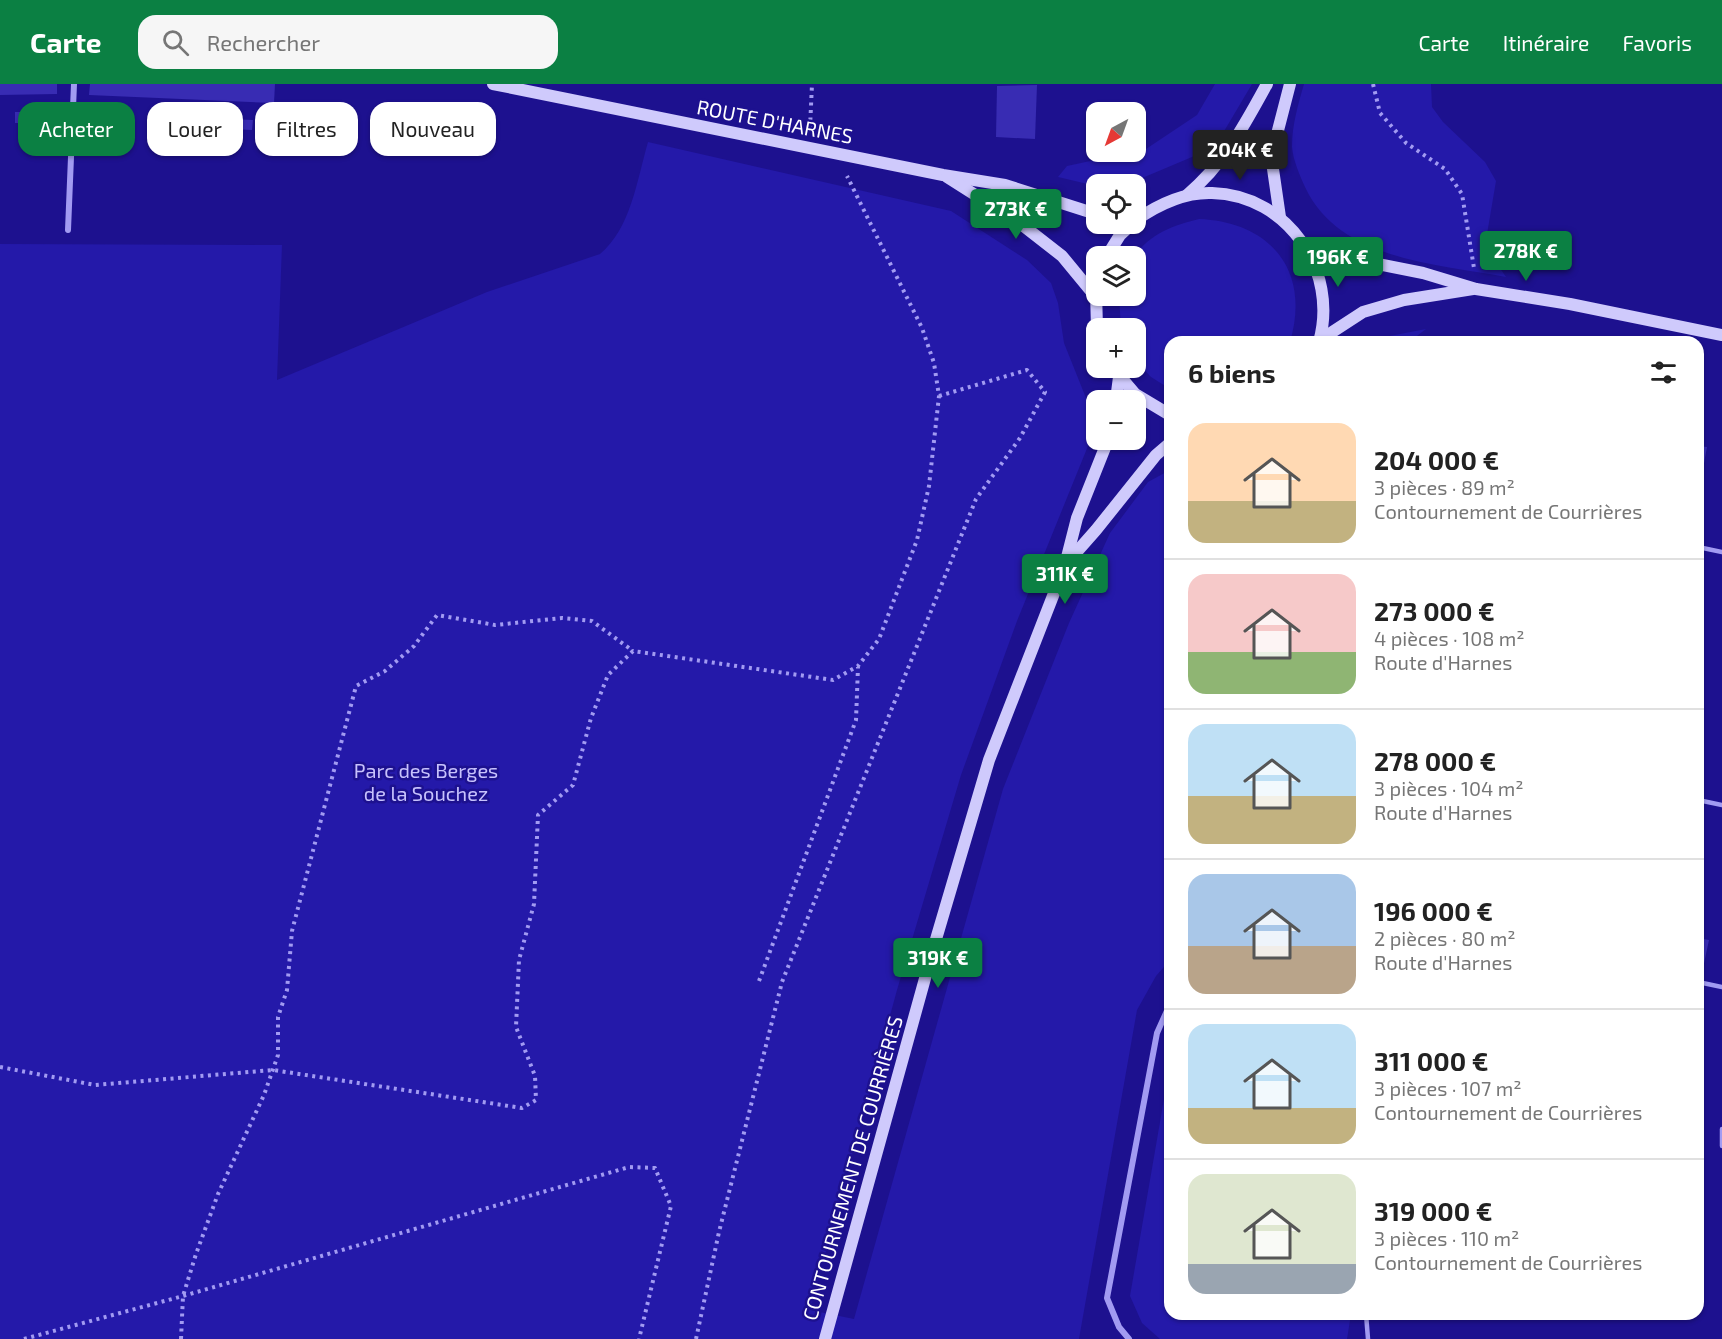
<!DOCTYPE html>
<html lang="fr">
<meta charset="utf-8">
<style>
:root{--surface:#fff;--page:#f6f6f6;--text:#222;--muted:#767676;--line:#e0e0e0;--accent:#0b8043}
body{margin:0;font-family:"Exo 2",sans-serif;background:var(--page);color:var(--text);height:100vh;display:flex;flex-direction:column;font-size:22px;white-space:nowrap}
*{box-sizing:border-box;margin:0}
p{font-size:20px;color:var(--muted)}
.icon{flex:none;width:33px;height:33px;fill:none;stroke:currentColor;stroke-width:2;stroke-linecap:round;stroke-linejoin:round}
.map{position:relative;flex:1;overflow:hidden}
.drawer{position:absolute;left:1164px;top:252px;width:540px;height:984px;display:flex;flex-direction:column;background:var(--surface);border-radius:18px;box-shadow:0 2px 4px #0004}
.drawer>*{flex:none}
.banner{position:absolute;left:18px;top:18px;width:570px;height:54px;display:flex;gap:12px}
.needle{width:39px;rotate:221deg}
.controls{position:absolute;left:1086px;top:18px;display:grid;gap:12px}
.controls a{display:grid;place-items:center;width:60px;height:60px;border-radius:12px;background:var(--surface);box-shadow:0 2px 4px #0004;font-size:30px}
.price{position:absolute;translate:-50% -51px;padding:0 14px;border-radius:6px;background:var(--accent);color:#fff;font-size:20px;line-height:39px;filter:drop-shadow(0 2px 3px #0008)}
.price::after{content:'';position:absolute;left:50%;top:36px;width:18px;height:14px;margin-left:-9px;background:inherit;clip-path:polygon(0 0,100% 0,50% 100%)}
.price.active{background:#222;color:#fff}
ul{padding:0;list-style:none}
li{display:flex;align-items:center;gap:18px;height:150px;padding:0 24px}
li+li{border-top:2px solid var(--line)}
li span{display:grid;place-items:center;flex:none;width:168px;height:120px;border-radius:18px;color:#555}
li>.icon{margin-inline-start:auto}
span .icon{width:72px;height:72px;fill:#fffc;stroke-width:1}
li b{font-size:26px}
h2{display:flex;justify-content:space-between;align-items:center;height:72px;padding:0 24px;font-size:26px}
.chip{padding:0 21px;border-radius:18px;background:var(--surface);box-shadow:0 2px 4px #0004;font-size:21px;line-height:54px}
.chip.active{background:var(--accent);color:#fff}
header{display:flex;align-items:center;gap:36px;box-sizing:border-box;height:84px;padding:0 30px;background:var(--accent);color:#fff}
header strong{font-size:28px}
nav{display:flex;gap:33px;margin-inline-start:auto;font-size:21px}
.search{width:420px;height:54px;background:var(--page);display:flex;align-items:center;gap:15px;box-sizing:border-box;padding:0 21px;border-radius:18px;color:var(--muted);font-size:22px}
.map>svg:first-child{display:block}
</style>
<header>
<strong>Carte</strong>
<div class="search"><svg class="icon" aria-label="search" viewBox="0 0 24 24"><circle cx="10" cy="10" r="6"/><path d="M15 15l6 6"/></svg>Rechercher</div>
<nav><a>Carte</a><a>Itinéraire</a><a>Favoris</a></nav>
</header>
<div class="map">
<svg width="1722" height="1255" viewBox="0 0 1722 1255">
<rect width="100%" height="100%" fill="#1d118f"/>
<g fill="#2419a9">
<polygon points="1215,0 1252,0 1223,49 1192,73 1128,100 1096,102 1058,93 1067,82 1146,65 1197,31"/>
<path d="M1304 0H1431L1432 23 1443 38 1485 78 1496 97 1485 162 1506 193C1436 180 1339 176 1305 103 1300 92 1293 76 1292 63 1292 41 1298 21 1304 0Z"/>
<path d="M648 58 951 127 1027 176 1051 199 1058 219 1064 259 1086 314 1090 357 1017 537 961 691 897 906 810 1226 854 1235 1003 705 1069 539 1110 449 1148 398 1170 386V876L1156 892 1137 926 1079 1255H0V160L282 161 277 296 487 208 600 170C631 144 637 96 648 58Z"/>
<path d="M1199 135C1271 138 1311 187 1290 258H1170V305L1151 293 1136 277V244H1121L1119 212H1136L1135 172C1149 150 1174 141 1199 135Z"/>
<polygon points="1426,245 1409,258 1370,258 1374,255"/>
<polygon points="1170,980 1170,1230 1351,1230 1347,1255 1160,1255 1142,1239 1130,1212"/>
</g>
<g fill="#382cb3">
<polygon points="0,0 57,0 57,10 0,11"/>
<polygon points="90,0 275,0 274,19 89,11"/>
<polygon points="1037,1 1035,55 996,53 997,2"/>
<polygon points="15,28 37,28 38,39 15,39"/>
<polygon points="112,29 131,31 130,42 111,40"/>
<polygon points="170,31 192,33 191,44 169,43"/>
<polygon points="229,35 253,36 252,46 229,45"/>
<polygon points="1698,362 1707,363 1702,390 1698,389"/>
<polygon points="1698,854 1709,856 1703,884 1698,883"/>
</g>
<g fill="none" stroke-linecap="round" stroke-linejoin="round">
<g stroke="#a29bf2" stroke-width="4" stroke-dasharray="3 4.5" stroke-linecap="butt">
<polyline points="1373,0 1380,29 1406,59 1445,85 1462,110 1474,184"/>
<polyline points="810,44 812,0"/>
<polyline points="759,897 856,636 858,583"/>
<polyline points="0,983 95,1001 273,986 522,1024 536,1016 535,992 516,943 519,876 534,820 538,731 573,701 591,634 608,591 633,567 833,596 858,582 879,555 917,456 929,402 939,312 934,279 922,244 847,92"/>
<polyline points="24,1255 183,1212 629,1083 655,1084 671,1122 639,1255"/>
<polyline points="181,1255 183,1212 196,1170 218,1110 264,1011 278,971 278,933 287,906 292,847 356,602 385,587 414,562 437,531 495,541 562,534 592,537 633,567"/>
<polyline points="696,1255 719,1148 782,898 976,415 1020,354 1045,308 1027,286 939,312"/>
</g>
<g stroke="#a29bf2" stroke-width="4.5">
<polyline points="1698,463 1722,468"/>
<polyline points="1698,716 1722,721"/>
<polyline points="1698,898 1722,903"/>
<polyline points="1722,1045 1722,1062"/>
<polyline points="1366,1230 1368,1255"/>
</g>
<g stroke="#a29bf2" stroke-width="6">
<polyline points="68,146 74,0"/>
<polyline points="1129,1255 1119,1243 1107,1214 1157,949 1170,920"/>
</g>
<g stroke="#cfcafc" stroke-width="12">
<polyline points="493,0 943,91 1005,101 1096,130"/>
<polyline points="947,93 1021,140 1062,172 1095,212"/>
<path d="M1187 111C1224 80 1244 42 1267 0"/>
<polyline points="1280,133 1273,85 1275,58 1290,0"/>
<path d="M1136 136C1159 120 1184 108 1212 109 1288 111 1339 187 1319 258"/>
<polyline points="1305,160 1328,170 1423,189 1476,205 1570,220 1722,251"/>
<polyline points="1107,172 1120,151 1132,140"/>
<polyline points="1096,207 1097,244"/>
<polyline points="1320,256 1363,228 1404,216 1473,205"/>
<polyline points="1113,284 1135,310 1170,331"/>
<polyline points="1116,316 1119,293"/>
<polyline points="1066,480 1096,446 1156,371 1170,359"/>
<polyline points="825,1255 934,862 989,676 1065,481 1077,434 1108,356"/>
</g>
</g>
<g text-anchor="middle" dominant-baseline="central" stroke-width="5" stroke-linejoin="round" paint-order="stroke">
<g font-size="20" fill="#fff" stroke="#1d118f">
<text transform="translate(775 37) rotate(11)">ROUTE D'HARNES</text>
<text transform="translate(852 1084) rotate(-74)">CONTOURNEMENT DE COURRIÈRES</text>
</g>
<g font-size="20" fill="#c7c2fd" stroke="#1d118f">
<text x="426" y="686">Parc des Berges<tspan x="426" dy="23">de la Souchez</tspan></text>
</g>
</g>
</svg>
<div class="controls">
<a><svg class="needle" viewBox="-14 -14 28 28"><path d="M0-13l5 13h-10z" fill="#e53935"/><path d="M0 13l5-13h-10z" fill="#767676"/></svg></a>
<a><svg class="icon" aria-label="locate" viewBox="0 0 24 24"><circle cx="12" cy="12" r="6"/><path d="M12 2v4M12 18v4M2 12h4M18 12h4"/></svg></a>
<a><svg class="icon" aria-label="layers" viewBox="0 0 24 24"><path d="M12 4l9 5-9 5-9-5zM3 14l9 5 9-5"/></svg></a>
<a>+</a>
<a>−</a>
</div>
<b class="price active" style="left:1240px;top:97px">204K €</b>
<b class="price" style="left:1016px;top:156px">273K €</b>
<b class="price" style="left:1526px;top:198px">278K €</b>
<b class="price" style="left:1338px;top:204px">196K €</b>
<b class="price" style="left:1065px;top:521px">311K €</b>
<b class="price" style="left:938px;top:905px">319K €</b>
<div class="banner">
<a class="chip active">Acheter</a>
<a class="chip">Louer</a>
<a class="chip">Filtres</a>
<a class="chip">Nouveau</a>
</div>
<section class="drawer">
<h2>6 biens<svg class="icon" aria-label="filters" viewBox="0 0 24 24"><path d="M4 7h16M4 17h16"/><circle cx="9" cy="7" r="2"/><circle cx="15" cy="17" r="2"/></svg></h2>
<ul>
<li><span style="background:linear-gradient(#ffd9b3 65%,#c2b280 0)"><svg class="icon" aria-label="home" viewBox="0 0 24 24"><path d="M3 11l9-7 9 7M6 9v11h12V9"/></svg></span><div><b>204 000 €</b><p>3 pièces · 89 m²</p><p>Contournement de Courrières</p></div></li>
<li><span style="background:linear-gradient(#f6c9c9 65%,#8fb573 0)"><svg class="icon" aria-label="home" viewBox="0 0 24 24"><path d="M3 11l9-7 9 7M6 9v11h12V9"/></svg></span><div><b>273 000 €</b><p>4 pièces · 108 m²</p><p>Route d'Harnes</p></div></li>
<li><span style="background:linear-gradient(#bfe0f5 60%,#c2b280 0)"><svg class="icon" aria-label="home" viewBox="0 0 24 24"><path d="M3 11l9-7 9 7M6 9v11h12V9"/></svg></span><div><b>278 000 €</b><p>3 pièces · 104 m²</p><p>Route d'Harnes</p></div></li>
<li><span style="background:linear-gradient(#a9c7e8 60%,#b9a48a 0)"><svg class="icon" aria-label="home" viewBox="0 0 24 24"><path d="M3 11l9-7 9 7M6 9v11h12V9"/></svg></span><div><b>196 000 €</b><p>2 pièces · 80 m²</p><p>Route d'Harnes</p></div></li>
<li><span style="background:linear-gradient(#bfe0f5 70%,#c2b280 0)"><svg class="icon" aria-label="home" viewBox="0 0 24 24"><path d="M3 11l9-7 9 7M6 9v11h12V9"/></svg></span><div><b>311 000 €</b><p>3 pièces · 107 m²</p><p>Contournement de Courrières</p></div></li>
<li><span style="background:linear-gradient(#dfe7d0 75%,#9aa5b1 0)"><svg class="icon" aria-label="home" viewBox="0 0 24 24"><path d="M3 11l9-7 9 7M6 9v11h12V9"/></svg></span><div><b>319 000 €</b><p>3 pièces · 110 m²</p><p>Contournement de Courrières</p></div></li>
</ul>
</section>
</div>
